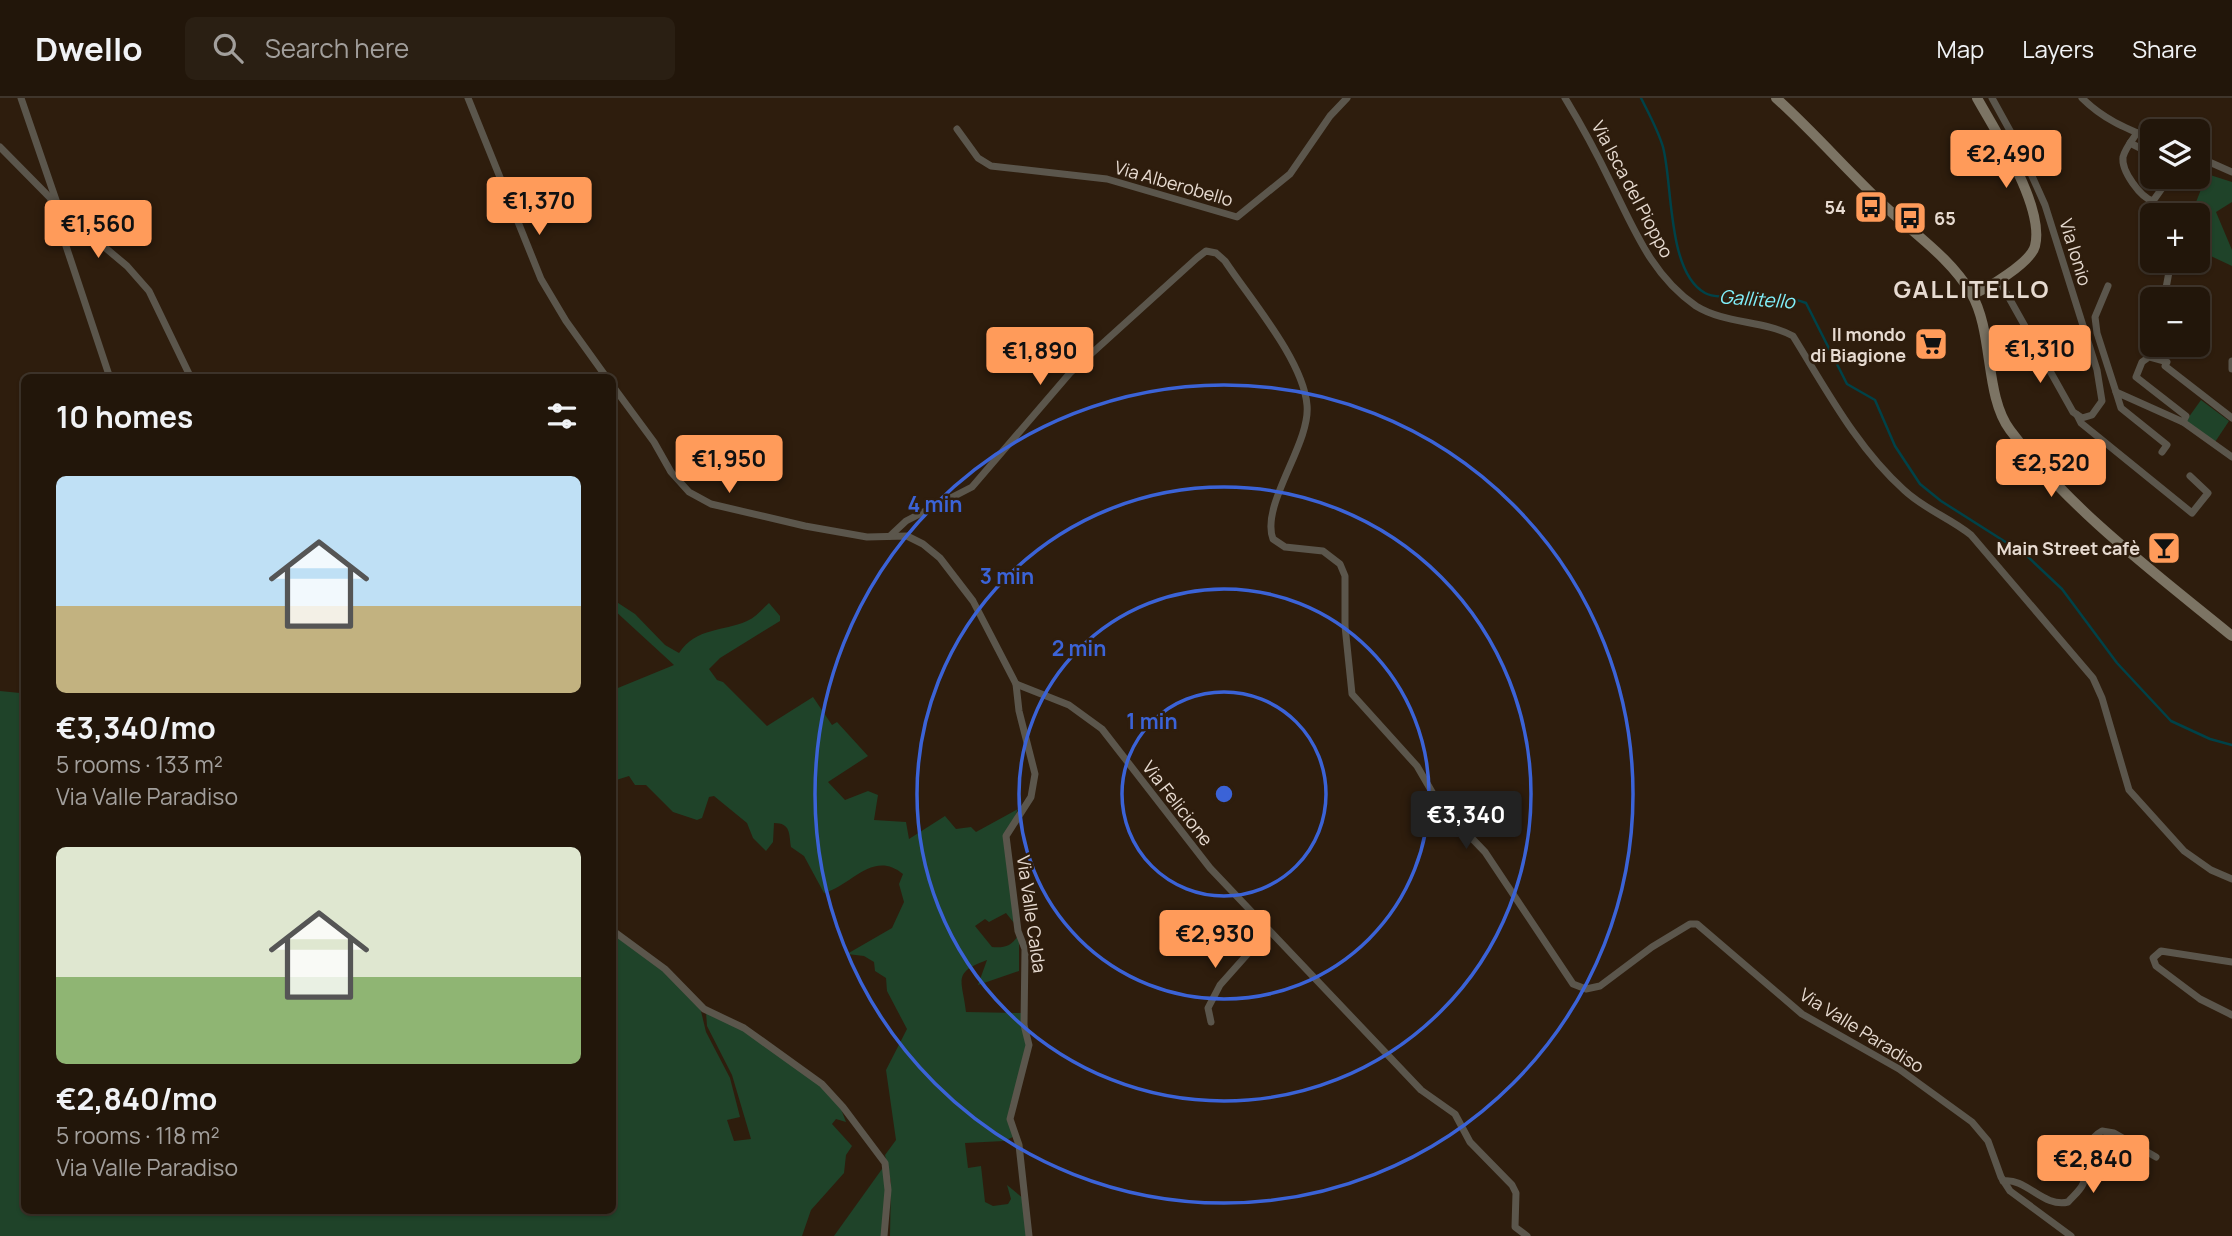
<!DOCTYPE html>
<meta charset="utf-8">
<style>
:root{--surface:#22160a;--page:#2a1f13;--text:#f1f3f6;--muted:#a29f9c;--line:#3f352b;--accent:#ff9b5a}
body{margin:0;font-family:Manrope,sans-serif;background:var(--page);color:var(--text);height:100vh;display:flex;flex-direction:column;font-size:26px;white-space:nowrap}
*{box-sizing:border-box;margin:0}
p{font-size:23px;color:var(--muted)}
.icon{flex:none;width:38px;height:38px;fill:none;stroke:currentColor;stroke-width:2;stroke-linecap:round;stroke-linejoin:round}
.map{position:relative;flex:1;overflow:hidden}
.details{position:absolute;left:21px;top:276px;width:595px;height:840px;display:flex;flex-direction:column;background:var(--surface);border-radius:10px;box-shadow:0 2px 5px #0004,0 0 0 2px var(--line)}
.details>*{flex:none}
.buttons{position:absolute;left:2140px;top:21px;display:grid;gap:14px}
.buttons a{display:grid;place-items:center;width:70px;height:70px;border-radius:10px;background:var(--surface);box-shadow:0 2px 5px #0004,0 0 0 2px var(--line);font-size:35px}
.price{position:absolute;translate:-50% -60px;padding:0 16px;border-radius:7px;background:var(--accent);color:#111;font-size:23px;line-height:46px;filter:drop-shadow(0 2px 4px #0008)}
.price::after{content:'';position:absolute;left:50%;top:42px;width:21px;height:16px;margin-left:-10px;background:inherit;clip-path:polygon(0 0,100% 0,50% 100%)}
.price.current{background:#222;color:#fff}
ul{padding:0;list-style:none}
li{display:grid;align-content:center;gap:14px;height:371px;padding:0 35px}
li span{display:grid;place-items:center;height:217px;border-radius:10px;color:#555}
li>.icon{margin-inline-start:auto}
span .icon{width:126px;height:126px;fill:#fffc;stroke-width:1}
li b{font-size:30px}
h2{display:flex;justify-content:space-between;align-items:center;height:84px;padding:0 35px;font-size:30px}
header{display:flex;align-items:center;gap:42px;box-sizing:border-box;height:98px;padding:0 35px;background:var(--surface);border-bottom:2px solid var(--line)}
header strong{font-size:33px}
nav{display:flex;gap:38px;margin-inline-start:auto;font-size:24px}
.search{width:490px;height:63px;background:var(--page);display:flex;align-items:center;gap:18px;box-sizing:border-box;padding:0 24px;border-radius:10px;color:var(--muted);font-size:26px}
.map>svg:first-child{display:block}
</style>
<header>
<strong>Dwello</strong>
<div class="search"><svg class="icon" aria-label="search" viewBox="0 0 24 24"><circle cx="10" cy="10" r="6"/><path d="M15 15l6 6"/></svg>Search here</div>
<nav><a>Map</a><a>Layers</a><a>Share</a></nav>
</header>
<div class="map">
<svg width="2232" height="1138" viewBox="0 0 2232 1138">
<rect width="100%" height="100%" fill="#2e1d0d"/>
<g fill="#1f4329">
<polygon points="2207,76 2232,84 2232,104 2216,114 2232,152 2232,168 2198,152 2198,117 2191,117"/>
<polygon points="2201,302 2229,323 2215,344 2186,323"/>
<path d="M612 501 635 516 665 547 679 555C697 529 722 534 747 523 756 519 762 511 769 505L780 518V523L720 560 709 571 717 582 723 584 767 628 813 599 832 627 837 624 868 658 828 684 845 702 868 693 878 697 874 722 906 724 909 741 945 718 956 731 971 729 976 734 1018 711 1008 734 1018 830 1006 815 989 824 985 821 975 828 992 849C1005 850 1012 848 1019 836V873L978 887 987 862C952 875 962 881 966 914L1023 915 1027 950 1009 1011 1013 1039 1004 1043 965 1045 968 1070 981 1068 985 1104 993 1108 1008 1106 1011 1101 1007 1087 1024 1101 1027 1138H890L891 1084 885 1057 896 1042 886 972 907 931 887 893 886 880 875 873 874 864 864 858 847 856 892 830 904 804 899 786 903 776C873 751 851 788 824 795L804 758 791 749C789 736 791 725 774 725L773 744 766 753 753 740 747 725 714 698 709 699 702 720 697 722 673 714 646 687H635L629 678 613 683V592L674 567 613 511Z"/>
<polygon points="24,589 24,1113 612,1113 613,834 659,867 700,909 706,934 730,980 740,1019 727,1022 734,1043 751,1041 732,977 707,928 706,914 745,930 819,986 841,1011 846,1024 836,1021 832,1026 852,1048 846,1057 844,1075 811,1112 802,1138 0,1138 0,593 20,595"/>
<polygon points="886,1070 887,1138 834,1138 882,1071"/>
</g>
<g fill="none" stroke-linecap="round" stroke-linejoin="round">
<path stroke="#004248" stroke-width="2.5" d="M1641 0C1649 16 1658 32 1663 49 1673 87 1667 174 1705 195 1720 204 1778 193 1806 205L1847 286 1875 302 1895 348 1920 386 1941 403 2026 457 2062 491 2117 565 2171 623 2210 641 2232 647"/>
<g stroke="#5b564c" stroke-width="7">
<polyline points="21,0 57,105"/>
<polyline points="468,0 541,181 566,223 607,280"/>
<path d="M1565 0C1582 28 1597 56 1611 85 1634 131 1652 178 1696 208 1725 226 1763 222 1793 238 1826 291 1857 350 1904 392 1924 411 1950 420 1971 437L2093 580 2102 600 2129 692 2184 753 2211 772 2232 781"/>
<polyline points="1992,0 2019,49 2045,107 2097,272 2102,303 2092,317 2082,320 2073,314 1999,182"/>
<path d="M2082 0C2103 21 2125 30 2152 41"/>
<polyline points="957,31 978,60 991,68 1107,81 1237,119 1290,76 1330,18 1347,0"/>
<path d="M2137 35C2132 42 2125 51 2123 59 2121 73 2141 100 2153 103L2170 79"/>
<polyline points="2130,45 2152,56"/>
<polyline points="0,49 71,121 127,168 149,193 191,280"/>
<polyline points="2198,59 2232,74"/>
<polyline points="51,103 110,280"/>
<polyline points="2153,103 2157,117"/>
<polyline points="2108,188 2095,219 2097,235 2116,294"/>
<polyline points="2164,201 2171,163"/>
<polyline points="2169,247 2178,256 2194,249"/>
<polyline points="2232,263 2232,271"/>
<polyline points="612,287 654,344 671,374 689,394 711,406 805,428 867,439 907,438 923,446 940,460 973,503 1016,586 1069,607 1102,631 1210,770 1421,992 1455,1016 1470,1044 1512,1087 1516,1095 1515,1129 1527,1138"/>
<polyline points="2077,317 2081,325 2192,415 2208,395 2190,378"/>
<polyline points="2183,324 2232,359"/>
<polyline points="2162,354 2167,347 2121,310 2116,294 2183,324 2186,318 2136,279 2142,264 2149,259 2167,264 2165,268 2232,320"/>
<path d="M890 438 906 423 972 389 1070 275 1197 160 1206 153 1216 155 1225 163C1250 201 1303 262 1307 307 1311 345 1260 407 1273 441L1285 449 1323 453 1340 466 1345 478V528L1352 596 1417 668 1439 706 1485 754 1573 886 1586 891 1600 888 1652 849 1690 826H1697L1802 916 1899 971 1972 1024 1988 1043 2001 1079 2010 1093 2071 1138"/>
<polyline points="1016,586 1019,613 1035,676 1031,699 1006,738 1018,833 1025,851 1024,927 1029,947 1010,1021 1019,1047 1029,1138"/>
<polyline points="612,832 665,871 704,911 744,930 822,986 843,1009 885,1065 888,1092 884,1138"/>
<polyline points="2232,864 2161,853 2153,860 2156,868 2200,901 2232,917"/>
<polyline points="1211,924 1208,910 1220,887 1268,833"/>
<path d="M2003 1083C2026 1079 2043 1110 2068 1104 2073 1098 2080 1093 2083 1086 2091 1068 2081 1044 2102 1033L2114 1035 2156 1059"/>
</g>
<g stroke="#7c7464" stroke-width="10">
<path d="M1776 0C1815 35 1850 76 1889 112 1917 138 1951 161 1971 195 1994 234 1984 297 2010 332 2070 412 2155 475 2232 538"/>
<path d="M1972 196C1988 191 2031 164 2035 148 2045 109 1996 34 1977 0"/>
</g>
</g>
<g fill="none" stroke="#3b63d7" stroke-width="3.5">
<circle cx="1224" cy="696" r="102"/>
<circle cx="1224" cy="696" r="205"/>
<circle cx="1224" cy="696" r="307"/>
<circle cx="1224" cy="696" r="409"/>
</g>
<defs>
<symbol id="bus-square" viewBox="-11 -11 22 22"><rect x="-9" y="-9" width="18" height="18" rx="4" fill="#ff9b5a" stroke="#2e1d0d"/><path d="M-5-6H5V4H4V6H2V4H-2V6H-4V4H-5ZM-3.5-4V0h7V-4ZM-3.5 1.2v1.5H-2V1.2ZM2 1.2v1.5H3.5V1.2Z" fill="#111"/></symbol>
<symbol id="supermarket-square" viewBox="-11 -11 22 22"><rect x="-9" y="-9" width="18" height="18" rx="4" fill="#ff9b5a" stroke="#2e1d0d"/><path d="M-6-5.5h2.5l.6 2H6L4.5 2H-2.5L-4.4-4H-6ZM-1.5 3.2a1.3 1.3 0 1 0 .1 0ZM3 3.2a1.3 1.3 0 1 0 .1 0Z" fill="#111"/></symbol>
<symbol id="bar-square" viewBox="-11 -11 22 22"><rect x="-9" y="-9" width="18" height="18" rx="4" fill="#ff9b5a" stroke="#2e1d0d"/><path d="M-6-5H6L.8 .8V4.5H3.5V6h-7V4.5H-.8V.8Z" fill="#111"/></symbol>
</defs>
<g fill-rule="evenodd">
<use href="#bus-square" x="1852" y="90" width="38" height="38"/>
<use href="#bus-square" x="1891" y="101" width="38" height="38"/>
<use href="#supermarket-square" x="1912" y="227" width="38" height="38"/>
<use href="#bar-square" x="2145" y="431" width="38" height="38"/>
</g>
<g text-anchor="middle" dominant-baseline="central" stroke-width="5" stroke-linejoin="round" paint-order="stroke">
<g font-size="18" fill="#e7dbd1" stroke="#2e1d0d">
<text transform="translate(1174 85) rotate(16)">Via Alberobello</text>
<text transform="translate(1633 91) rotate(62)">Via Isca del Pioppo</text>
<text transform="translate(2076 154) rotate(73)">Via Ionio</text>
<text transform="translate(1178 705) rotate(52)">Via Felicione</text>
<text transform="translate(1032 816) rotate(82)">Via Valle Calda</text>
<text transform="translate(1862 932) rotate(32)">Via Valle Paradiso</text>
</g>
<g font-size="18" font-weight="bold" fill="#e7dbd1" stroke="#2e1d0d" text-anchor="end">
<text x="1846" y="109">54</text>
<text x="1934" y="120" text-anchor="start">65</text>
<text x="1906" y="236">Il mondo<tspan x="1906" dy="21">di Biagione</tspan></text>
<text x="2140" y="450">Main Street cafè</text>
</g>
<g font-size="19" font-style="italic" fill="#81f1fc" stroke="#2e1d0d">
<text transform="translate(1757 201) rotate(4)">Gallitello</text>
</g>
<g font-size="24" font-weight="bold" letter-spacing="2" fill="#e7dbd1" stroke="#2e1d0d">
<text x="1972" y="190">GALLITELLO</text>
</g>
</g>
<circle cx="1224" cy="696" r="10" fill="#3b63d7" stroke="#2e1d0d" stroke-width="3.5"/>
<g font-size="21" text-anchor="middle" font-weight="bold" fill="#3b63d7" stroke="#2e1d0d" stroke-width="5" stroke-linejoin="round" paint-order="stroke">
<text x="935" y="414">4 min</text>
<text x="1007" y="486">3 min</text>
<text x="1079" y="558">2 min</text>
<text x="1152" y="631">1 min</text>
</g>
</svg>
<div class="buttons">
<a><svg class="icon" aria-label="layers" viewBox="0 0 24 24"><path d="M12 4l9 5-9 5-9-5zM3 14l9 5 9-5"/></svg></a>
<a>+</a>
<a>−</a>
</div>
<b class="price" style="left:2006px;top:92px">€2,490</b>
<b class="price" style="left:539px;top:139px">€1,370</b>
<b class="price" style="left:98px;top:162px">€1,560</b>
<b class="price" style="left:2040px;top:287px">€1,310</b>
<b class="price" style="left:1040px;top:289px">€1,890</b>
<b class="price" style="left:729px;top:397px">€1,950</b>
<b class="price" style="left:2051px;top:401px">€2,520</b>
<b class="price current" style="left:1466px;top:753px">€3,340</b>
<b class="price" style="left:1215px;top:872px">€2,930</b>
<b class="price" style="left:2093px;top:1097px">€2,840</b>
<section class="details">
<h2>10 homes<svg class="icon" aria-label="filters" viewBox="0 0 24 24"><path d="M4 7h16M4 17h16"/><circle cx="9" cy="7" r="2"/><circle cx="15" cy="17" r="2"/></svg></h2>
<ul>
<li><span style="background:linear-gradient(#bfe0f5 60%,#c2b280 0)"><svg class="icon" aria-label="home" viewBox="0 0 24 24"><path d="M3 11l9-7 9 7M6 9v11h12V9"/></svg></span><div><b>€3,340/mo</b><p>5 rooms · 133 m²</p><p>Via Valle Paradiso</p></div></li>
<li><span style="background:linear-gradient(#dfe7d0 60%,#8fb573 0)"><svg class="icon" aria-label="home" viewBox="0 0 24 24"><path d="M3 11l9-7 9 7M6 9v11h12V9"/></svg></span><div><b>€2,840/mo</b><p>5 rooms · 118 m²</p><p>Via Valle Paradiso</p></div></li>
</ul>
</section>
</div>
